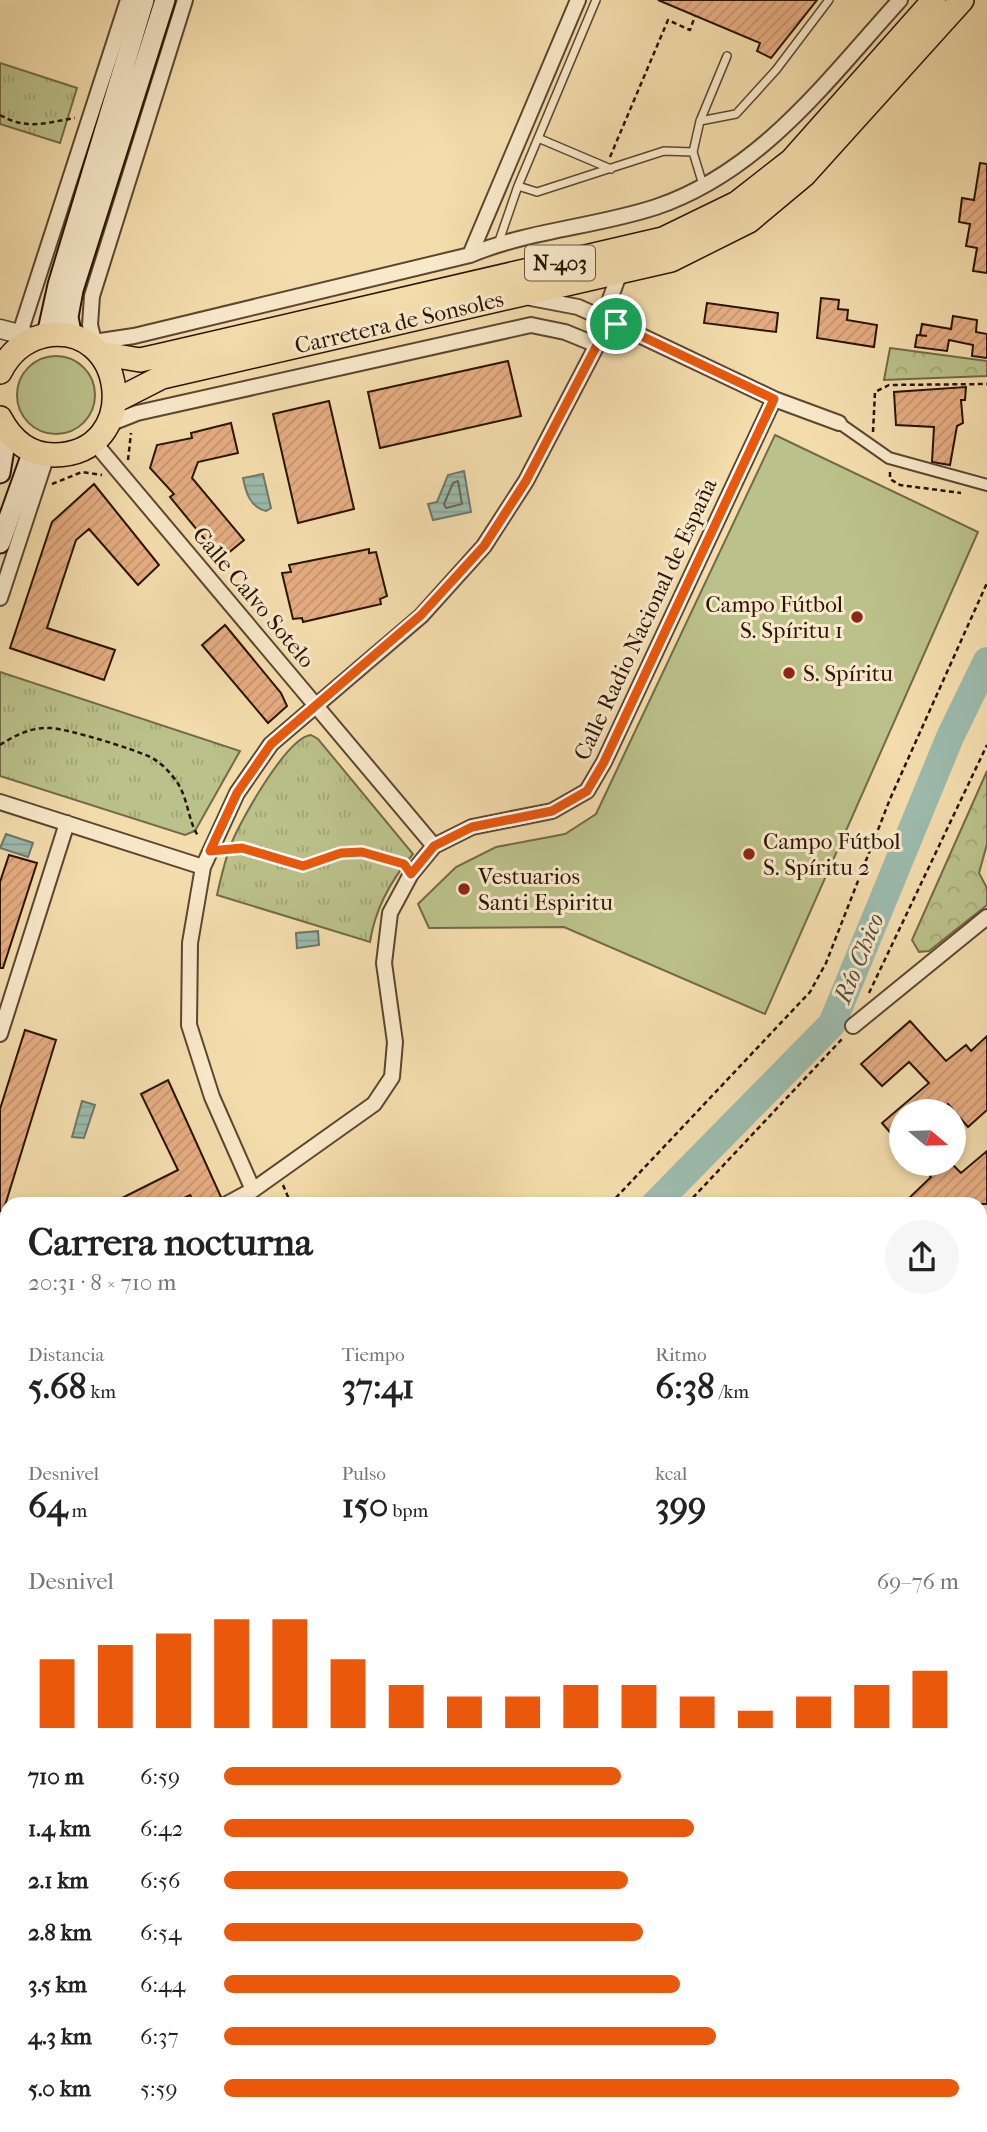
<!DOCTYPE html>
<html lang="es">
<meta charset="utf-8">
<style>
:root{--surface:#fff;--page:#f6f6f6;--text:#222;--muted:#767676;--accent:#ea580c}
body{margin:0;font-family:"IM FELL French Canon",serif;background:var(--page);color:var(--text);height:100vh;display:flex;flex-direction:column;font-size:26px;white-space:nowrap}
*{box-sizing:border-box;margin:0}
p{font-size:23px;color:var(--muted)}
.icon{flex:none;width:38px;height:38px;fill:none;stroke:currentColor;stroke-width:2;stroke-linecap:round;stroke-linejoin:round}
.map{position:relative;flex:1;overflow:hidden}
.panel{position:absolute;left:0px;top:1197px;width:987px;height:936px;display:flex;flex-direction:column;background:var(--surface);border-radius:21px 21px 0 0;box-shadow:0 4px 10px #0003}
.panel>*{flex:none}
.needle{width:46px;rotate:109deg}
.fabs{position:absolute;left:889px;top:1099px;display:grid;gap:14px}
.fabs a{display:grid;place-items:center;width:77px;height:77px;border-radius:50%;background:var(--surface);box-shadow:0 4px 10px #0003;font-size:35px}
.pin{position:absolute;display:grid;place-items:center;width:60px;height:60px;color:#fff;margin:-30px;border:4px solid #fff;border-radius:50%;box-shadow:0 2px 7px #0007}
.round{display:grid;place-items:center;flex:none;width:74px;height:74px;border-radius:37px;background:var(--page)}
.overview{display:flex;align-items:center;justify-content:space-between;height:119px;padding:0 28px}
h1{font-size:38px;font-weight:800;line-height:52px}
.figures{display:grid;grid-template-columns:repeat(3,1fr);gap:10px;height:119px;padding:7px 28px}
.figures div{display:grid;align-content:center}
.figures b{font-size:35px;font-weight:800}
.figures small{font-size:19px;font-weight:400}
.figures p{font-size:19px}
.chart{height:196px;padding:14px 28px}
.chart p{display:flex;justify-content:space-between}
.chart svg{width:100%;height:126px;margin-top:7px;stroke:var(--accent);stroke-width:6}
ul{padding:0 28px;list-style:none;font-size:23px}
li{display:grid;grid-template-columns:112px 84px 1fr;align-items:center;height:52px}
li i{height:18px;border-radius:9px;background:var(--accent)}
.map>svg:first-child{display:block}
.grass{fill:url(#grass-tufts);stroke:#726a48;stroke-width:2}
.forest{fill:url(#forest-crowns);stroke:#726a48;stroke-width:2}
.garden{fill:#bbc18a;stroke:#726a48;stroke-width:2}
.water{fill:url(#water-rules);stroke:#6e786a;stroke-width:2}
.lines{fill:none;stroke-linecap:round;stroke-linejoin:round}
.shore{stroke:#636859;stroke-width:2}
.river{stroke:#9cbbad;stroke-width:28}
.building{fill:url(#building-hatch);stroke:#2a1405;stroke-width:2}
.service-casing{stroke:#5c462f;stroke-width:10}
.pedestrian-casing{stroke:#5c462f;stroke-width:14}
.minor-casing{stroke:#5c462f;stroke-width:18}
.tertiary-casing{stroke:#5c462f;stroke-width:21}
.secondary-casing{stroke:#2a1405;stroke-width:23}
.trunk-casing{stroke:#2a1405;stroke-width:26}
.path{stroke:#2a1405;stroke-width:2.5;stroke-dasharray:5 3.5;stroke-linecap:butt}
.service{stroke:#f8e9ca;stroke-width:7}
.pedestrian{stroke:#f8e9ca;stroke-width:10}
.minor{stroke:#f8e9ca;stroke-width:14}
.tertiary{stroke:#f8e9ca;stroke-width:18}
.secondary{stroke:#f8e9ca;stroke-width:19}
.trunk{stroke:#f4ddad;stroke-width:23}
.route-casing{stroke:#fff;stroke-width:14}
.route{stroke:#ea580c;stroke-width:9}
.poi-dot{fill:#8f2418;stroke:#f8e9ca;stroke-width:2.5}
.labels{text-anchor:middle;stroke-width:6;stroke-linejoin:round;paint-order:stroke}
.shield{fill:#f8e9ca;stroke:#685440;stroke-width:2}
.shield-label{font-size:21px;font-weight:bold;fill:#2a1405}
.street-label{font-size:23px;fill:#2a1405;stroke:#f8e9ca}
.poi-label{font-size:23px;fill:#2a1405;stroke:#f8e9ca;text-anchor:start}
.water-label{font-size:24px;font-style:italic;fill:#524e40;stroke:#f8e9ca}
</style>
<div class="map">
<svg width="987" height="2132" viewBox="0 0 987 2132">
<defs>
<pattern id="grass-tufts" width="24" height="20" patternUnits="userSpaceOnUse" patternTransform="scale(1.75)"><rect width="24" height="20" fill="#bbc18a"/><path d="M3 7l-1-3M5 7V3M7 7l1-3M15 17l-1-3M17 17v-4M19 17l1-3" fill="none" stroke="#a1a576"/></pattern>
<pattern id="forest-crowns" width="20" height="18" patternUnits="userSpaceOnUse" patternTransform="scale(1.75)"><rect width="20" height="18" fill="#bbc18a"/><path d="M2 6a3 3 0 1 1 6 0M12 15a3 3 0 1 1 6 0" fill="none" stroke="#a1a576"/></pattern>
<pattern id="water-rules" width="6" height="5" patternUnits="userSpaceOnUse" patternTransform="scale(1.75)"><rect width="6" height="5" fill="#9cbbad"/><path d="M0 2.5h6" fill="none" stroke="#87a093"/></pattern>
<pattern id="building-hatch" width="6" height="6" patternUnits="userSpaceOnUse" patternTransform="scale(1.75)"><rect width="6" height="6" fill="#e6ad82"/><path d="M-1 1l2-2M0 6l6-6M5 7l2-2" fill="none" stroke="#c5946f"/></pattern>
</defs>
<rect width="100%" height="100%" fill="#f4ddad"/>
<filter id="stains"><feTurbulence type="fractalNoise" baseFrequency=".00286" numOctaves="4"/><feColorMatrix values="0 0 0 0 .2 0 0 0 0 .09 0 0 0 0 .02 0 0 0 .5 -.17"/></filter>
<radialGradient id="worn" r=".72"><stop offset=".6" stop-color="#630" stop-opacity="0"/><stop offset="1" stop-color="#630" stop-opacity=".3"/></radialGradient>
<path class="grass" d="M0,63L77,88L60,143L0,124Z
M0,672L240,751L195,831L185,835L0,776Z
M311,735L318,739L413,854C391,880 375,908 370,942L217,895C221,877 225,859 232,842C241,820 287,737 311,735Z"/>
<path class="forest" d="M890,348L987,361V376L884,380Z
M987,771V844L979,873L987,888V905L929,951L919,952L912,940Z
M170,2126H257L267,2132H161Z"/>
<path class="garden" d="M17 395a39 39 0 1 1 78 0a39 39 0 1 1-78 0Z
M775,435L978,532L765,1014L564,927L429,928L418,904L456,867L496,847L565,834L596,814Z"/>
<path class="water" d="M464,471L471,512L433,520L428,504L437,502L448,475Z
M263,474L271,508L266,511C250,507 246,493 243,478Z
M6,834L33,843L28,857L0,848Z
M318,931L319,945L297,948L296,933Z
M82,1101L95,1105L84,1138L72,1137Z"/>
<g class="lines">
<path class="shore" d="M458,481L462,504L446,508L444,504L453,483Z"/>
<path class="river" d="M655,1204L832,1024L950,737L987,661
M0,2071L7,2067"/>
</g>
<path class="building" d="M658,0H817L771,58L757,51L760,43Z
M980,163L987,164V273L973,271L977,248L966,246L970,224L959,222L962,198L974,200Z
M821,298L839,300L838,309L848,310L847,320L877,325L874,347L817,338Z
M707,303L778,313L776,332L704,323Z
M953,316L977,320L976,332L987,334V358L972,356L973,345L949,340L947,351L915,347L917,335L927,336L920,335L922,324L951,329Z
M508,361L521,416L380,448L368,392Z
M966,387L965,400H961L963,423L957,426L950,465L932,462L934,427L896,425L894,392Z
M329,401L354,509L298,523L273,414Z
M231,423L238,453L198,462L192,478L244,540L221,559L170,497L174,494L150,468L157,445L192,438L191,433Z
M94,484L159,565L138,585L89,529L76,540L47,628L115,650L104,680L10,648L52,522Z
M369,549V553L376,552L387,596L380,599L381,604L303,622L302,618L293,619L282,573L291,572L289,565Z
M225,625L281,693L287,706L268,723L202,645Z
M9,855L37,863L3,968H0V882Z
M910,1021L946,1061L966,1045L971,1051L987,1036V1110L968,1127L948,1104L940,1111H901V1145L882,1123L929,1083L909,1062L882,1086L861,1064Z
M25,1030L56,1040L3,1212L0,1211V1109Z
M168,1080L221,1197L204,1204H195L190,1195L172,1204H110L178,1170L141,1094Z
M987,1151V1204H903L931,1177L920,1164H952L961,1173Z"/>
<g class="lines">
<defs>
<path id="service" d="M596,0L518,186L537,192L664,151L693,152
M700,121L736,114L776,70L829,0
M538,138L611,169
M703,185L693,152L700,121L727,56
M498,244L518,186"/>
<path id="pedestrian" d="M839,423L889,458L987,485"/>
<path id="minor" d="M470,255L578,0
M531,298L578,307L616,324
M616,324L609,302L620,272
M20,342V333L128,0
M87,343L134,336L470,255C530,230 595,227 656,207C762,171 828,79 900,0
M96,349L90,325L92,296L185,0
M109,424L137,413L531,325L565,332L597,345
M94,442L434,846
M0,598L47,455
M0,802L203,867
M853,1026L987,917
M0,1034L67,823
M253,1190L212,1097L189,1025L190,943L203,867L237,793L271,744L421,616L484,546L526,481L597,345L616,324L774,399L839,423
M227,1204L253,1190L374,1104L392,1077L395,1042L384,963L390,913L411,874L434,846L472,827L552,811L587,791L604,762L774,399
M0,1353L7,1355
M0,1446L7,1428
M980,1598L987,1603
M980,1680L987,1669
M980,1938L987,1942
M980,2007L987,1996
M813,2126L822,2132
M698,2132L702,2126
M901,2132L905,2126"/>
<path id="tertiary" d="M0,329L35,338
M0,2049L7,2051
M319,2126L328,2132"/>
<path id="secondary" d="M47,335L58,285L144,0
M72,337L68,317L73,290L165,0
M0,473L7,431
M0,543L33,451"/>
<path id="trunk" d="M99,353L140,360L158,356L663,239L737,203L792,160L934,0
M0,372C9,354 23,341 43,336C127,318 144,454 54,455C28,455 11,439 0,418
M115,401L162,377L671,260L749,221L804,175L962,0"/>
</defs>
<use href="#service" class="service-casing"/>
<use href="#pedestrian" class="pedestrian-casing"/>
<use href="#minor" class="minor-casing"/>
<use href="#tertiary" class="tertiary-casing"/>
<use href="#secondary" class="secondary-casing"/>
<use href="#trunk" class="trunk-casing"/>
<path class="path" d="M0,115C27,131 48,122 75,118
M610,157L668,20L690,30L695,16
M873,432L875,392L889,385L987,384
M128,460L131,433
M890,472V479L900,485L961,493
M52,484L82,472L102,475
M0,745C15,735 32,727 51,728C68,729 134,749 150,757C160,762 167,769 174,778C189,796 187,821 199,837
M227,850L242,848L303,866L341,853L362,852L399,863
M869,993L987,745
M283,1185L291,1204
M610,1204L810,992L826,963L890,799L987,583
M687,1204L843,1038
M0,2103L7,2100
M364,2126L369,2132
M374,2132L375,2126"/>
<use href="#service" class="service"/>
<use href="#pedestrian" class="pedestrian"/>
<use href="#minor" class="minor"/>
<use href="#tertiary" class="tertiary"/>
<use href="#secondary" class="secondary"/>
<use href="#trunk" class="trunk"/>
</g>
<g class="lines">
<defs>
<path id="route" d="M616,324L774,399L604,762L587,791L552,811L472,827L434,846L411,874L404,864L362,852L341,853L303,866L242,848L210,851L237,793L271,744L421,615L484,546L526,481L597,345Z"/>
</defs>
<use href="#route" class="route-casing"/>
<use href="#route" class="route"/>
</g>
<g class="poi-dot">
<circle cx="857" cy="617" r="7"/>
<circle cx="789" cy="673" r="7"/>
<circle cx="749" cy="854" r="7"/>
<circle cx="464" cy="889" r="7"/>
</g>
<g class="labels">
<rect class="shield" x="525" y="245.5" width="70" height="35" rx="5"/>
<g class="shield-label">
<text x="560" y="270">N-403</text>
</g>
<g class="street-label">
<text transform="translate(399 322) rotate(-13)" y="8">Carretera de Sonsoles</text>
<text transform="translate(254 597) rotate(50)" y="8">Calle Calvo Sotelo</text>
<text transform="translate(645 619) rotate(-65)" y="8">Calle Radio Nacional de España</text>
</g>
<g class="poi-label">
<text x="843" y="612" text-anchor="end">Campo Fútbol<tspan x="843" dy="26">S. Spíritu 1</tspan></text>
<text x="803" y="681">S. Spíritu</text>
<text x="763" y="849">Campo Fútbol<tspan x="763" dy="26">S. Spíritu 2</tspan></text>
<text x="478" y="884">Vestuarios<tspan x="478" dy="26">Santi Espiritu</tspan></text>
</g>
<g class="water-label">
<text transform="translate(859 958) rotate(-68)" y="8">Río Chico</text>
</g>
</g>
<rect width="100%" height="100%" filter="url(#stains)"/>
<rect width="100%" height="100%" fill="url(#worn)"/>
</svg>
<div class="fabs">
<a><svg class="needle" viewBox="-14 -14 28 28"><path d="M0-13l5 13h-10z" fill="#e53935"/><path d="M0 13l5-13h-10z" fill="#767676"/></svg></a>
</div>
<div class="pin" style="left:616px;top:324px;background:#1e9e55"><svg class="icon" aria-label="arrive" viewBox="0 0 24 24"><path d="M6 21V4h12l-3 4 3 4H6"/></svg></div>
<section class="panel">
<div class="overview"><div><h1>Carrera nocturna</h1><p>20:31 · 8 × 710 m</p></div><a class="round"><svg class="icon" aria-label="share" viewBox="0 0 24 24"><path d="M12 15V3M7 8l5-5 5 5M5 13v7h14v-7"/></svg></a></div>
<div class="figures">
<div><p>Distancia</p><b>5.68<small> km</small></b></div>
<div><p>Tiempo</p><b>37:41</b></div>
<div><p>Ritmo</p><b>6:38<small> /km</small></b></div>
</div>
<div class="figures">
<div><p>Desnivel</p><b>64<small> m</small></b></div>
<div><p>Pulso</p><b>150<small> bpm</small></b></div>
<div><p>kcal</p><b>399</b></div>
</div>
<div class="chart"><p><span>Desnivel</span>69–76 m</p>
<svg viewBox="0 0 160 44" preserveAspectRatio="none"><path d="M5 44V20M15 44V15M25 44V11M35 44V6M45 44V6M55 44V20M65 44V29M75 44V33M85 44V33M95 44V29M105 44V29M115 44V33M125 44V38M135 44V33M145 44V29M155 44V24"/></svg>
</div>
<ul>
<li><b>710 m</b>6:59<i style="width:54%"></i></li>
<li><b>1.4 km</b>6:42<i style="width:64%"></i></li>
<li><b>2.1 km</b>6:56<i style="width:55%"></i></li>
<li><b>2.8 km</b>6:54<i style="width:57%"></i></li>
<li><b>3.5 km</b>6:44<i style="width:62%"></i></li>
<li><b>4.3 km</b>6:37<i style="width:67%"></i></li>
<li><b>5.0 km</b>5:59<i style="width:100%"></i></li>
</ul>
</section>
</div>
